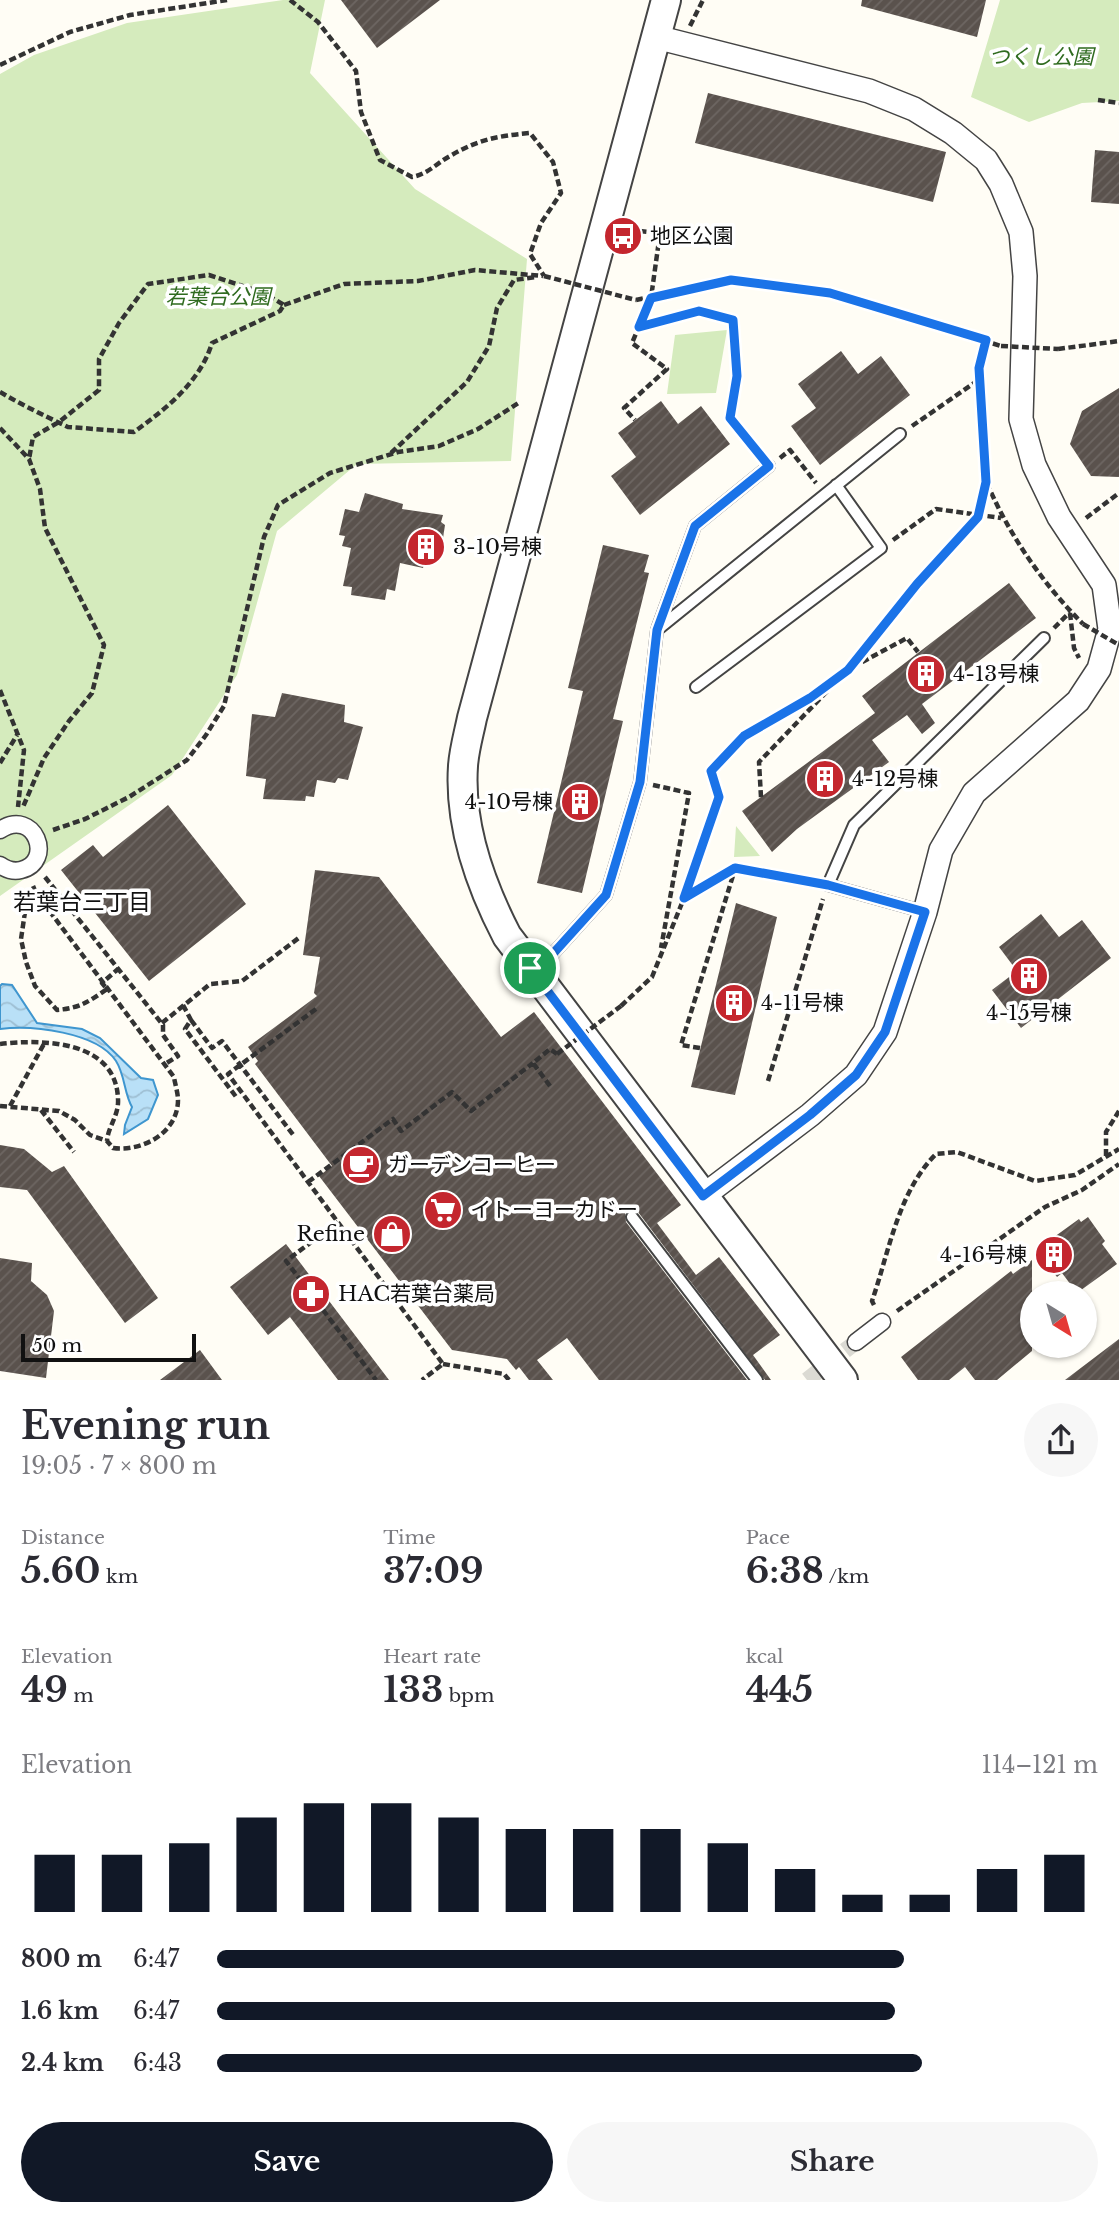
<!DOCTYPE html>
<meta charset="utf-8">
<style>
:root{--surface:#fff;--page:#f7f7f7;--text:#2b2b33;--muted:#7c7c81;--accent:#111827}
body{margin:0;font-family:"Libre Baskerville","Noto Sans JP",serif;background:var(--page);color:var(--text);height:100vh;display:flex;flex-direction:column;font-size:26px;white-space:nowrap}
*{box-sizing:border-box;margin:0}
p{font-size:23px;color:var(--muted)}
.icon{flex:none;width:38px;height:38px;fill:none;stroke:currentColor;stroke-width:2;stroke-linecap:round;stroke-linejoin:round}
.map{position:relative;height:1380px;overflow:hidden}
.sheet{display:flex;flex-direction:column;background:var(--surface);flex:1}
.sheet>*{flex:none}
.needle{width:46px;rotate:143deg}
.buttons{position:absolute;left:1020px;top:1281px;display:grid;gap:14px}
.buttons a{display:grid;place-items:center;width:77px;height:77px;border-radius:50%;background:var(--surface);box-shadow:0 2px 5px #0004;font-size:35px}
.scale{position:absolute;left:21px;bottom:18px;width:175px;box-sizing:border-box;padding-left:7px;border:4px solid #111;border-top:0;font-size:19px;line-height:24px;white-space:nowrap;color:#111;-webkit-text-stroke:5px #fff;paint-order:stroke}
.pin{position:absolute;display:grid;place-items:center;width:60px;height:60px;color:#fff;margin:-30px;border:4px solid #fff;border-radius:50%;box-shadow:0 2px 7px #0007}
.round{display:grid;place-items:center;flex:none;width:74px;height:74px;border-radius:37px;background:var(--page)}
.headline{display:flex;align-items:center;justify-content:space-between;height:119px;padding:0 21px}
h1{font-size:38px;font-weight:800;line-height:52px}
.figures{display:grid;grid-template-columns:repeat(3,1fr);gap:10px;height:119px;padding:7px 21px}
.figures div{display:grid;align-content:center}
.figures b{font-size:35px;font-weight:800}
.figures small{font-size:19px;font-weight:400}
.figures p{font-size:19px}
.chart{height:196px;padding:14px 21px}
.chart p{display:flex;justify-content:space-between}
.chart svg{width:100%;height:126px;margin-top:7px;stroke:var(--accent);stroke-width:6}
.cta{display:flex;gap:14px;margin-top:auto;padding:14px 21px}
.cta a{flex:1;height:80px;border-radius:42px;background:var(--accent);color:#fff;font-size:28px;font-weight:800;line-height:80px;text-align:center}
.cta a+a{background:var(--page);color:var(--text)}
ul{padding:0 21px;list-style:none;font-size:23px}
li{display:grid;grid-template-columns:112px 84px 1fr;align-items:center;height:52px}
li i{height:18px;border-radius:9px;background:var(--accent)}
.map>svg:first-child{display:block}
.park{fill:#d5ebbd}
.water{fill:url(#water-waves);stroke:#3f96cf;stroke-width:2}
.building{fill:url(#building-hatch)}
.lines{fill:none;stroke-linecap:round;stroke-linejoin:round}
.pedestrian-tunnel{stroke:#dbdad3;stroke-width:16;stroke-dasharray:16 8;stroke-linecap:butt}
.service-casing{stroke:#444;stroke-width:14}
.pedestrian-casing{stroke:#444;stroke-width:19}
.minor-casing{stroke:#444;stroke-width:26}
.tertiary-casing{stroke:#444;stroke-width:32}
.path{stroke:#333;stroke-width:4.5;stroke-dasharray:7 3.5;stroke-linecap:butt}
.service{stroke:#fff;stroke-width:10}
.pedestrian{stroke:#fff;stroke-width:16}
.minor{stroke:#fff;stroke-width:23}
.tertiary{stroke:#fff;stroke-width:28}
.path-bridge{stroke:#333;stroke-width:4.5;stroke-dasharray:7 3.5;stroke-linecap:butt}
.route-casing{stroke:#fff;stroke-width:14}
.route{stroke:#1a73e8;stroke-width:9}
.labels{text-anchor:middle;stroke-width:7;stroke-linejoin:round;paint-order:stroke}
.park-label{font-size:21px;font-style:italic;fill:#2f6b1f;stroke:#fff}
.poi-label{font-size:21px;fill:#111;stroke:#fff;text-anchor:start}
.neighbourhood-label{font-size:23px;fill:#111;stroke:#fff}
</style>
<div class="map">
<svg width="1119" height="1380" viewBox="0 0 1119 1380">
<defs>
<pattern id="water-waves" width="16" height="10" patternUnits="userSpaceOnUse" patternTransform="scale(1.75)"><rect width="16" height="10" fill="#b9e0f7"/><path d="M0 5q4-4 8 0t8 0" fill="none" stroke="#9ebfd3"/></pattern>
<pattern id="building-hatch" width="6" height="6" patternUnits="userSpaceOnUse" patternTransform="scale(1.75)"><rect width="6" height="6" fill="#5a524d"/><path d="M-1 1l2-2M0 6l6-6M5 7l2-2" fill="none" stroke="#6d6662"/></pattern>
</defs>
<rect width="100%" height="100%" fill="#fffdf5"/>
<path class="park" d="M283,0H325L310,73L415,189L527,259L511,461L357,464L277,531L237,675L172,775L0,896V74L34,55L127,23Z
M1000,0H1119V101L1082,103L1029,122L971,97Z
M727,330L716,393L667,394L675,335Z
M736,826L760,856L734,857Z"/>
<path class="water" d="M2,984L12,985L37,1023L82,1029L100,1038L141,1078L153,1080L158,1095L148,1119L124,1134L125,1125L132,1107C124,1093 125,1075 116,1061C97,1032 32,1025 0,1029V986Z"/>
<path class="building" d="M341,0H440L377,48Z
M862,0H986L977,37L861,6Z
M708,93L946,152L933,202L695,143Z
M1095,150L1119,152V204L1091,202Z
M841,351L858,374L881,356L910,395L820,465L791,426L816,408L798,384Z
M1119,388V477L1091,476L1070,444L1082,411Z
M661,401L678,424L701,406L730,444L640,515L611,476L636,457L618,433Z
M365,493L403,504L402,509L443,515L441,522L445,525L440,558L426,557L423,568L400,563L395,591L387,589L385,600L351,595L352,587L343,586L351,548L342,546L345,536L339,535L345,509L359,512Z
M603,545L649,555L644,572L649,573L613,719L623,721L582,893L537,883L583,691L568,688Z
M1009,583L1036,618L922,704L935,723L922,734L907,715L872,740L889,762L797,829L772,852L742,811L875,713L862,696Z
M282,693L345,705L344,722L363,727L348,780L338,778L335,783L317,780L314,797L306,796L305,801L263,799L266,779L246,776L252,714L275,717Z
M168,805L246,904L149,981L61,870L93,845L103,857Z
M315,870L379,877L501,1037L534,1012L681,1205L657,1223L696,1275L719,1257L780,1335L753,1355L771,1380H765L638,1212L632,1209L625,1213L626,1222L747,1380H599L567,1338L537,1360L553,1380H529L519,1367L516,1370L507,1359L452,1350L319,1176L332,1166L255,1064L258,1061L248,1047L317,996L314,993L320,957L303,955Z
M736,903L777,917L735,1095L691,1087Z
M1041,914L1059,937L1082,920L1111,958L1021,1028L992,990L1017,971L999,947Z
M0,1145L24,1149L52,1172L64,1166L158,1298L125,1323L27,1190L0,1187Z
M1088,1217L1105,1241L1102,1244L1117,1264L1077,1293L1062,1273L1057,1277L1040,1255L1046,1250L1043,1245L1079,1219L1081,1222Z
M286,1244L345,1322L389,1380H338L290,1317L268,1335L230,1287Z
M0,1258L32,1263L31,1281L47,1295L54,1311L46,1378L0,1371Z
M1032,1260V1351L997,1380H975L965,1367L949,1380H918L901,1357L1011,1271L1013,1274Z
M1119,1339V1380H1065Z
M200,1350L222,1380H160Z"/>
<g class="lines">
<path class="pedestrian-tunnel" d="M807,1380L856,1342"/>
<defs>
<path id="service" d="M658,627L695,526L769,466
M696,687L881,548L836,485
M925,912L828,885L854,825L1044,638
M532,966L550,957L606,895L640,782L657,630L900,434
M632,1217L757,1380"/>
<path id="pedestrian" d="M0,830C35,807 55,862 21,870C13,872 7,870 0,865
M856,1342L882,1322"/>
<path id="minor" d="M656,37L869,91L914,109L953,133L986,160L1001,184L1021,232L1025,276L1021,419L1034,465L1059,517L1104,585L1110,629L1099,669L1078,701L974,793L941,850L925,912L885,1032L856,1075L810,1115L703,1196"/>
<path id="tertiary" d="M666,0L472,718C469,733 464,750 463,766C459,825 480,884 507,936L843,1380"/>
</defs>
<use href="#service" class="service-casing"/>
<use href="#pedestrian" class="pedestrian-casing"/>
<use href="#minor" class="minor-casing"/>
<use href="#tertiary" class="tertiary-casing"/>
<path class="path" d="M290,0L318,22L356,71L361,112L380,160L412,177C428,174 437,163 450,156C479,139 498,136 530,133L553,162L561,193L541,223L530,254L544,276
M690,26L703,0
M0,65L70,32L130,15L227,0
M1098,100L1119,103
M629,230L660,233L651,298L632,343L667,369L624,408L635,420
M636,300L731,280L830,293L1001,346
M284,305L344,284L418,281L475,270L543,276
M639,327L699,311L733,320L737,376L730,418L761,455
M1058,349L1119,341
M0,392C22,405 45,416 68,427L134,432C167,408 200,382 212,343L280,311L284,305L264,293L209,275L148,284L119,323L99,359V390L59,422L33,437L29,459
M912,426L980,379
M0,428L29,459L40,489L45,528L104,645L92,693L69,721L44,758L23,807
M391,453L467,382L489,346L497,308L514,280L536,277
M780,458L790,450L816,483
M987,483C1009,535 1043,584 1083,624
M1086,518L1119,493
M893,540L936,509L1001,518
M1070,613L1074,648L1079,658
M1054,628L1070,612
M853,667L907,638L918,652
M0,690L24,750L18,807
M0,763L17,735
M653,785L689,793L661,948
M761,797L759,762L838,680
M53,830L85,819L129,797L187,760L206,735L224,706L264,537L278,505L330,473L398,452L439,446L478,429L520,402
M45,877L163,1025V1035L178,1056L165,1064
M36,893L25,912L21,939L26,962L35,986L57,1010C80,1008 88,1002 107,989L102,983L118,969
M685,897L735,868L814,882
M183,1005L191,1020L185,1029L237,1098
M621,1006L652,977L684,898L719,797L711,771L744,736L810,698L848,670L917,584L978,517L986,483L979,368L986,340
M316,1009L228,1074L443,1364L422,1380
M191,1020L212,1048L222,1041L294,1136
M162,1023L210,984L242,981L300,937
M0,1044C43,1039 116,1040 118,1099C119,1116 108,1126 107,1141
M700,1048L681,1045L735,869
M768,1081L823,899
M550,1086L533,1063L550,1049L557,1054
M0,1106L59,1111L75,1120L90,1135L107,1141L113,1148C142,1152 178,1133 178,1100C178,1093 175,1084 174,1077L36,893L33,886
M10,1106L45,1042
M41,1110L74,1152
M1106,1156V1132L1119,1111
M308,1182L393,1119L401,1131L452,1092L471,1111L533,1063
M338,1222L286,1261L376,1380
M874,1305L872,1301C889,1252 898,1192 936,1154L957,1152L1035,1181L1075,1175L1119,1149
M897,1311L1045,1207L1082,1190L1119,1164
M443,1364L504,1374L509,1380"/>
<use href="#service" class="service"/>
<use href="#pedestrian" class="pedestrian"/>
<use href="#minor" class="minor"/>
<use href="#tertiary" class="tertiary"/>
<path class="path-bridge" d="M544,276L636,300
M1001,346L1058,349
M1083,624L1119,645
M557,1054L621,1006"/>
</g>
<g class="lines">
<defs>
<path id="route" d="M731,280L830,293L986,340L979,368L986,482L978,517L917,584L848,670L810,698L744,736L711,771L719,797L684,898L735,868L828,885L925,912L885,1032L856,1075L810,1115L703,1196L530,968L550,957L606,895L640,782L657,630L695,526L769,466L730,418L737,376L733,320L699,311L639,327L651,298Z"/>
</defs>
<use href="#route" class="route-casing"/>
<use href="#route" class="route"/>
</g>
<defs>
<symbol id="bus-disc" viewBox="-11 -11 22 22"><circle r="9.5" fill="#c4262e" stroke="#fff"/><path d="M-5-6H5V4H4V6H2V4H-2V6H-4V4H-5ZM-3.5-4V0h7V-4ZM-3.5 1.2v1.5H-2V1.2ZM2 1.2v1.5H3.5V1.2Z" fill="#fff"/></symbol>
<symbol id="building-disc" viewBox="-11 -11 22 22"><circle r="9.5" fill="#c4262e" stroke="#fff"/><path d="M-4-6H4V6H1V3H-1V6H-4ZM-2.5-4.3h1.7v1.8h-1.7ZM.8-4.3h1.7v1.8H.8ZM-2.5-1h1.7V.8h-1.7ZM.8-1h1.7V.8H.8Z" fill="#fff"/></symbol>
<symbol id="cafe-disc" viewBox="-11 -11 22 22"><circle r="9.5" fill="#c4262e" stroke="#fff"/><path d="M-5.5-4.5H6V0H3Q3 3.5 0 3.5H-2.5Q-5.5 3.5-5.5 0ZM3-3.2v2h1.7v-2ZM-6 4.5H4V6H-6Z" fill="#fff"/></symbol>
<symbol id="supermarket-disc" viewBox="-11 -11 22 22"><circle r="9.5" fill="#c4262e" stroke="#fff"/><path d="M-6-5.5h2.5l.6 2H6L4.5 2H-2.5L-4.4-4H-6ZM-1.5 3.2a1.3 1.3 0 1 0 .1 0ZM3 3.2a1.3 1.3 0 1 0 .1 0Z" fill="#fff"/></symbol>
<symbol id="shop-disc" viewBox="-11 -11 22 22"><circle r="9.5" fill="#c4262e" stroke="#fff"/><path d="M-5-2.5h2.3a2.7 3.5 0 0 1 5.4 0H5L5.5 6h-11ZM-1.5-2.5h3a1.5 2.3 0 0 0-3 0Z" fill="#fff"/></symbol>
<symbol id="pharmacy-disc" viewBox="-11 -11 22 22"><circle r="9.5" fill="#c4262e" stroke="#fff"/><path d="M-2-6h4v4h4v4h-4v4h-4v-4h-4v-4h4Z" fill="#fff"/></symbol>
</defs>
<g fill-rule="evenodd">
<use href="#bus-disc" x="601" y="214" width="44" height="44"/>
<use href="#building-disc" x="404" y="525" width="44" height="44"/>
<use href="#building-disc" x="904" y="652" width="44" height="44"/>
<use href="#building-disc" x="803" y="757" width="44" height="44"/>
<use href="#building-disc" x="558" y="780" width="44" height="44"/>
<use href="#building-disc" x="1007" y="954" width="44" height="44"/>
<use href="#building-disc" x="712" y="981" width="44" height="44"/>
<use href="#cafe-disc" x="339" y="1143" width="44" height="44"/>
<use href="#supermarket-disc" x="421" y="1188" width="44" height="44"/>
<use href="#shop-disc" x="370" y="1212" width="44" height="44"/>
<use href="#building-disc" x="1032" y="1233" width="44" height="44"/>
<use href="#pharmacy-disc" x="289" y="1272" width="44" height="44"/>
</g>
<g class="labels">
<g class="park-label">
<text x="1041" y="64">つくし公園</text>
<text x="218" y="304">若葉台公園</text>
</g>
<g class="poi-label">
<text x="650" y="243">地区公園</text>
<text x="453" y="554">3-10号棟</text>
<text x="953" y="681">4-13号棟</text>
<text x="852" y="786">4-12号棟</text>
<text x="553" y="809" text-anchor="end">4-10号棟</text>
<text x="761" y="1010">4-11号棟</text>
<text x="1029" y="1020" text-anchor="middle">4-15号棟</text>
<text x="388" y="1172">ガーデンコーヒー</text>
<text x="470" y="1217">イトーヨーカドー</text>
<text x="365" y="1241" text-anchor="end">Refine</text>
<text x="1027" y="1262" text-anchor="end">4-16号棟</text>
<text x="338" y="1301">HAC若葉台薬局</text>
</g>
<g class="neighbourhood-label">
<text x="82" y="910">若葉台三丁目</text>
</g>
</g>
</svg>
<div class="buttons">
<a><svg class="needle" viewBox="-14 -14 28 28"><path d="M0-13l5 13h-10z" fill="#e53935"/><path d="M0 13l5-13h-10z" fill="#7c7c81"/></svg></a>
</div>
<div class="scale">50 m</div>
<div class="pin" style="left:530px;top:968px;background:#1e9e55"><svg class="icon" aria-label="arrive" viewBox="0 0 24 24"><path d="M6 21V4h12l-3 4 3 4H6"/></svg></div>
</div>
<section class="sheet">
<div class="headline"><div><h1>Evening run</h1><p>19:05 · 7 × 800 m</p></div><a class="round"><svg class="icon" aria-label="share" viewBox="0 0 24 24"><path d="M12 15V3M7 8l5-5 5 5M5 13v7h14v-7"/></svg></a></div>
<div class="figures">
<div><p>Distance</p><b>5.60<small> km</small></b></div>
<div><p>Time</p><b>37:09</b></div>
<div><p>Pace</p><b>6:38<small> /km</small></b></div>
</div>
<div class="figures">
<div><p>Elevation</p><b>49<small> m</small></b></div>
<div><p>Heart rate</p><b>133<small> bpm</small></b></div>
<div><p>kcal</p><b>445</b></div>
</div>
<div class="chart"><p><span>Elevation</span>114–121 m</p>
<svg viewBox="0 0 160 44" preserveAspectRatio="none"><path d="M5 44V24M15 44V24M25 44V20M35 44V11M45 44V6M55 44V6M65 44V11M75 44V15M85 44V15M95 44V15M105 44V20M115 44V29M125 44V38M135 44V38M145 44V29M155 44V24"/></svg>
</div>
<ul>
<li><b>800 m</b>6:47<i style="width:78%"></i></li>
<li><b>1.6 km</b>6:47<i style="width:77%"></i></li>
<li><b>2.4 km</b>6:43<i style="width:80%"></i></li>
</ul>
<div class="cta"><a>Save</a><a>Share</a></div>
</section>
